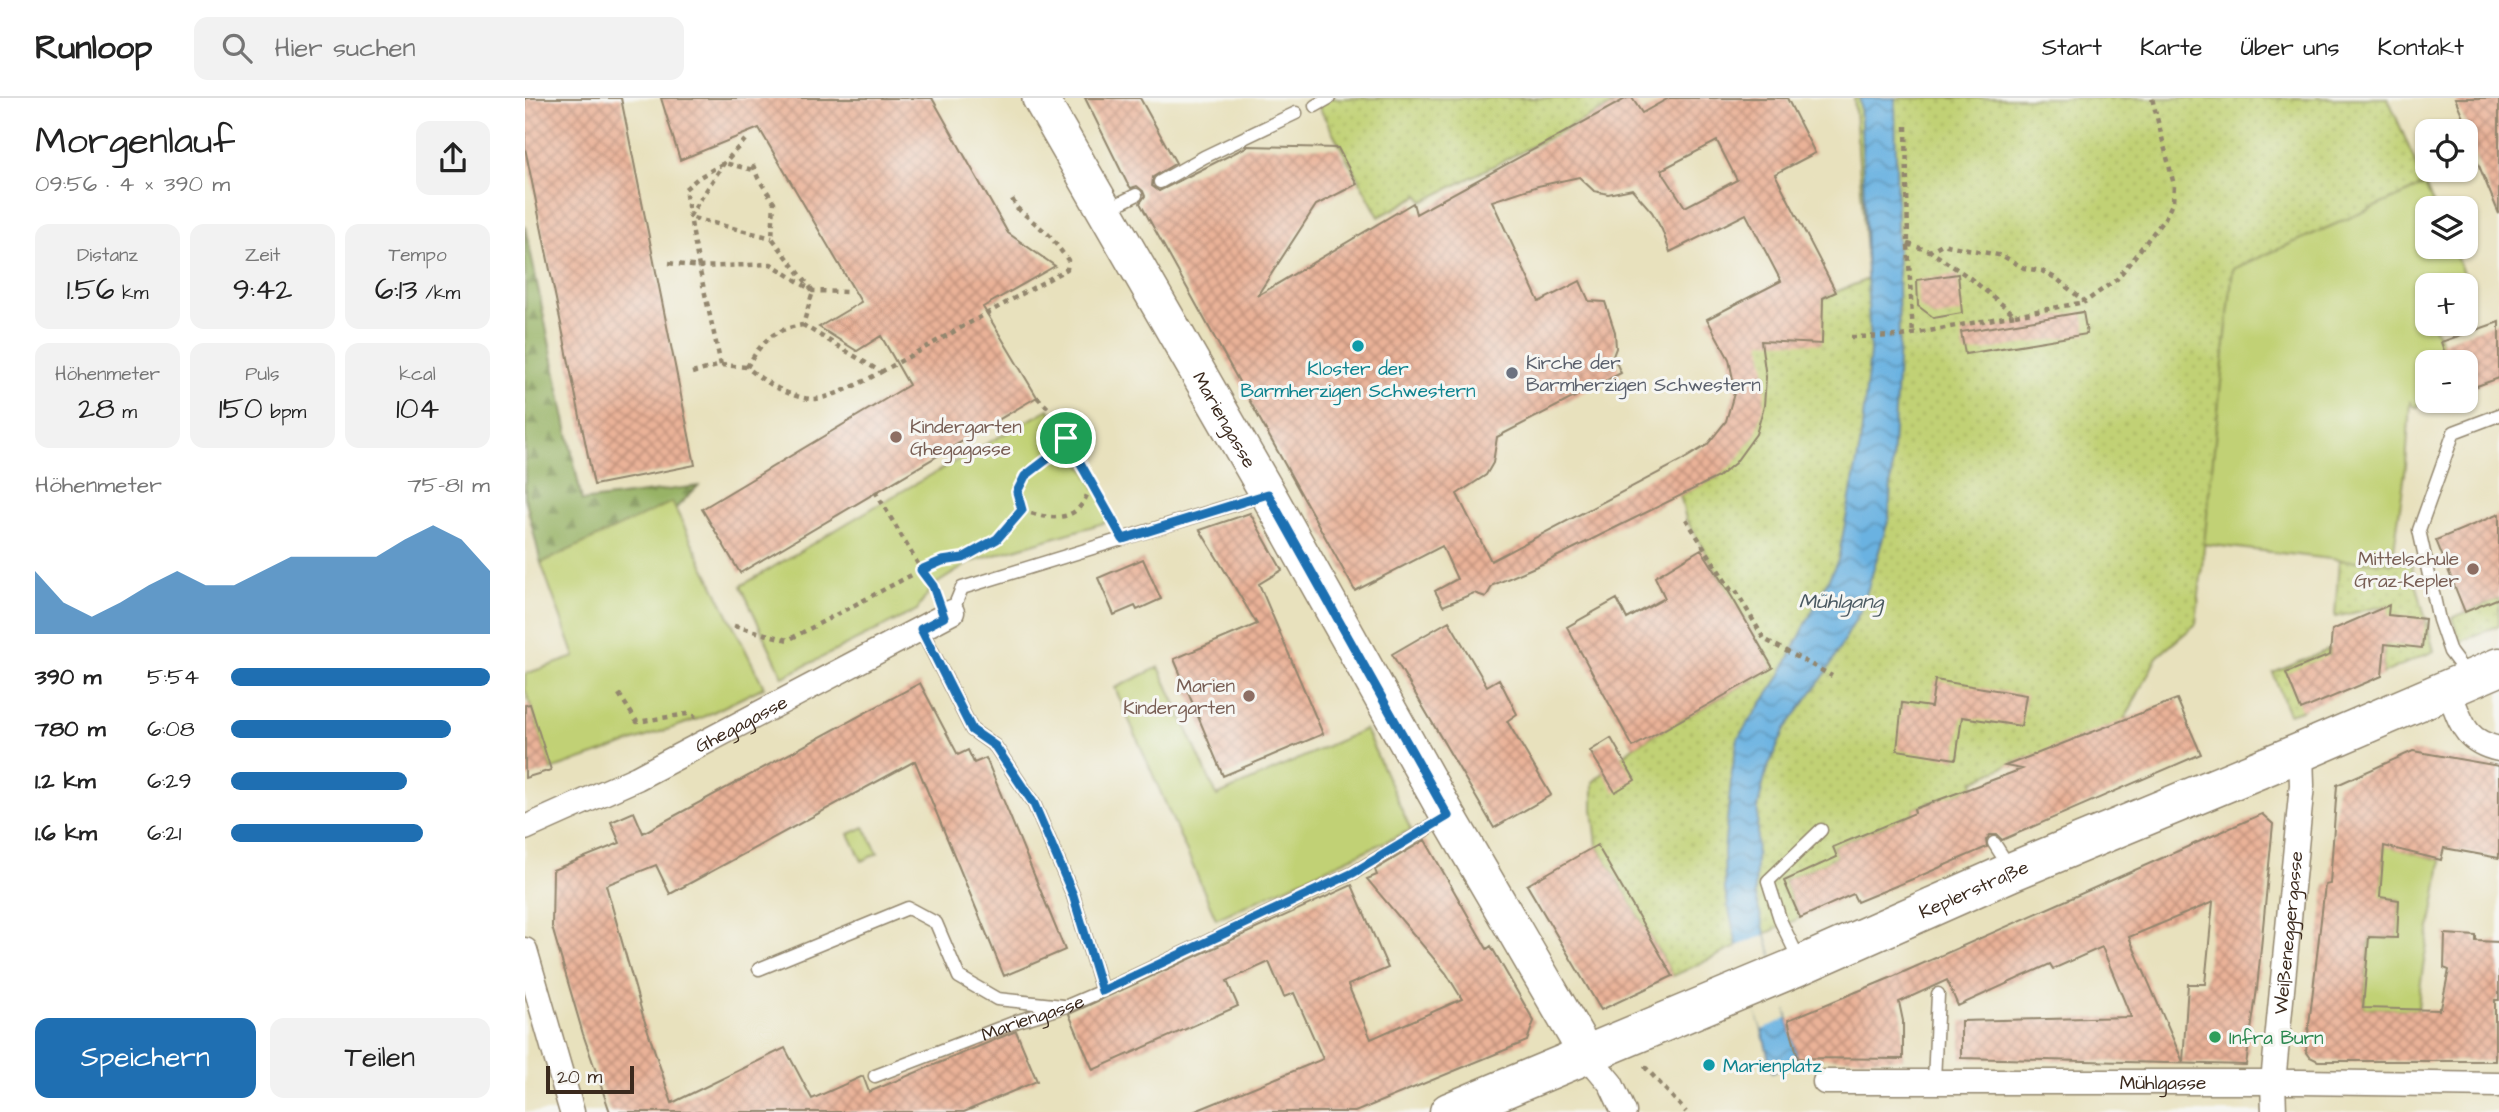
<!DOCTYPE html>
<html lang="de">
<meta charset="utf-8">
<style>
:root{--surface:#fff;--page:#f2f2f2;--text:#222;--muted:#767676;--line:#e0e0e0;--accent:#1f6fb2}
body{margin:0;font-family:"Architects Daughter",sans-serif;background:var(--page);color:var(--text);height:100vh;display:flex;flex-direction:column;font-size:26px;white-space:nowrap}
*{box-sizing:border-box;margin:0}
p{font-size:23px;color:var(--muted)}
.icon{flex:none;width:38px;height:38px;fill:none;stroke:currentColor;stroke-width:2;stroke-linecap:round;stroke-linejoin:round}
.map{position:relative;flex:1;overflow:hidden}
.side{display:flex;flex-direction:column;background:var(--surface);width:525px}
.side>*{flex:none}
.controls{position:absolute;left:1890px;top:21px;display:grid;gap:14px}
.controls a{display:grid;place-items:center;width:63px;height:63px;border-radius:14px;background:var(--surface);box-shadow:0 2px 5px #0004;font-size:35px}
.scale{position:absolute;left:21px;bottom:18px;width:88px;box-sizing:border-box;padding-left:7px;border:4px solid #3b2a1e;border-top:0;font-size:19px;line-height:24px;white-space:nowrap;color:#3b2a1e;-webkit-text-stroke:5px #f6f6f2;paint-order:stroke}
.pin{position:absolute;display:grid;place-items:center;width:60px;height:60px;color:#fff;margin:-30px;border:4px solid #fff;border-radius:50%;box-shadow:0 2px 7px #0007}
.round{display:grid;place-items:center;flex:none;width:74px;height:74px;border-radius:14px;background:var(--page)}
.headline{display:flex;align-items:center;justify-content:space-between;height:119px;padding:0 35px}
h1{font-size:38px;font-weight:600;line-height:52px}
.stats{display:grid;grid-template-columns:repeat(3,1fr);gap:10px;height:119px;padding:7px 35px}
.stats div{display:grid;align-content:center;border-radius:14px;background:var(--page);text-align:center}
.stats b{font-size:30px;font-weight:600}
.stats small{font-size:19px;font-weight:400}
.stats p{font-size:19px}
.chart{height:196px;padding:14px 35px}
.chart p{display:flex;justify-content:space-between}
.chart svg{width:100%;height:126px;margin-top:7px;fill:var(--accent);opacity:.7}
.primary-button{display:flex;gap:14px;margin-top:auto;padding:14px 35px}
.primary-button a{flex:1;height:80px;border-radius:14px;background:var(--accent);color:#fff;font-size:28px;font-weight:600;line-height:80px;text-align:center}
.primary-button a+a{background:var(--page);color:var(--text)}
ul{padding:0 35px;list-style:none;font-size:23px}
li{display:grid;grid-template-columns:112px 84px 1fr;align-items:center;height:52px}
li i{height:18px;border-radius:9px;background:var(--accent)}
header{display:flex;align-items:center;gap:42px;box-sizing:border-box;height:98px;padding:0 35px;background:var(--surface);border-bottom:2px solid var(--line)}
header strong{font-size:33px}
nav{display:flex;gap:38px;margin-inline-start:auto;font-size:24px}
.search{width:490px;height:63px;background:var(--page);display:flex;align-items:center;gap:18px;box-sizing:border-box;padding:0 24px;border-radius:14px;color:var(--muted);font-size:26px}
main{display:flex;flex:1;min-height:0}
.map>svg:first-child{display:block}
.grass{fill:url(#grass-dots);stroke:#7e7e49;stroke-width:2}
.forest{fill:url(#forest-firs);stroke:#6a6e42;stroke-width:2}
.green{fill:#c1d174;stroke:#7e7e49;stroke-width:2}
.water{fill:url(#water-waves);stroke:#526e80;stroke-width:2}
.pier{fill:#e8e1bd}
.building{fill:url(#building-cross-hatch);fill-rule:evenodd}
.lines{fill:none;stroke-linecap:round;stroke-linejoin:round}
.lane-casing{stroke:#92866e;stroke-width:15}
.street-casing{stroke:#92866e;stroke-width:27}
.secondary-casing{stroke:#92866e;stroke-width:38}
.primary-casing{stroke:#92866e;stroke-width:41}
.path{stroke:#92866e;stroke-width:4.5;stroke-dasharray:5 5;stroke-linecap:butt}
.lane{stroke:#fff;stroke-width:12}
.street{stroke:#fff;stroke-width:24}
.secondary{stroke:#fff;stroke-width:35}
.primary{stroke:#fff;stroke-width:38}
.route-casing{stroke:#fff;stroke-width:14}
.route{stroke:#1f6fb2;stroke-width:9}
.culture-dot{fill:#0f9aa8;stroke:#f6f6f2;stroke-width:2.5}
.worship-dot{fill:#6b7280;stroke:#f6f6f2;stroke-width:2.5}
.education-dot{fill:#8d6e63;stroke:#f6f6f2;stroke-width:2.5}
.leisure-dot{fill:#2e9e5b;stroke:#f6f6f2;stroke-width:2.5}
.labels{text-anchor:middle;stroke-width:6;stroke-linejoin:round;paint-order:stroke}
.worship-label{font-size:19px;fill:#5b616d;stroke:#f6f6f2;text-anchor:start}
.culture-label{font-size:19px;fill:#0d838f;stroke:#f6f6f2}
.street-label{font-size:19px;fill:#3b2a1e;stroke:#f6f6f2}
.education-label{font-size:19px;fill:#785e54;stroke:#f6f6f2;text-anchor:end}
.leisure-label{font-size:19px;fill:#27864d;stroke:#f6f6f2;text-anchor:start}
.water-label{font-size:21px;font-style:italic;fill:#4b5a62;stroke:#f6f6f2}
</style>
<header>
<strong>Runloop</strong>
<div class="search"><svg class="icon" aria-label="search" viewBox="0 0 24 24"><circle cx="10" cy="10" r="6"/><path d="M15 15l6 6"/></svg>Hier suchen</div>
<nav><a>Start</a><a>Karte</a><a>Über uns</a><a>Kontakt</a></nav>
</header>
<main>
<section class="side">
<div class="headline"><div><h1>Morgenlauf</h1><p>09:56 · 4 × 390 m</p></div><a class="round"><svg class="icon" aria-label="share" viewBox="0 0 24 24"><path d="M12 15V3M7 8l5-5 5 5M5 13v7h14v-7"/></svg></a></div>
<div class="stats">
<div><p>Distanz</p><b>1.56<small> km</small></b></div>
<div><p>Zeit</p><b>9:42</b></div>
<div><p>Tempo</p><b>6:13<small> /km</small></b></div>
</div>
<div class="stats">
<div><p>Höhenmeter</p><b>28<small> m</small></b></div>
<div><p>Puls</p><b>150<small> bpm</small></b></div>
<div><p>kcal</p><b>104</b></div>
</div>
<div class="chart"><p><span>Höhenmeter</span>75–81 m</p>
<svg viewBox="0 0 160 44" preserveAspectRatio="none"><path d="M0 44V22L10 33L20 38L30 33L40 27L50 22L60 27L70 27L80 22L90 17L100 17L110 17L120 17L130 11L140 6L150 11L160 22V44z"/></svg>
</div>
<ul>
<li><b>390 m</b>5:54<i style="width:100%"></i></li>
<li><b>780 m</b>6:08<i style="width:85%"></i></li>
<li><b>1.2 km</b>6:29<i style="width:68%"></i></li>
<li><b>1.6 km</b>6:21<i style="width:74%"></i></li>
</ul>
<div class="primary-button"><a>Speichern</a><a>Teilen</a></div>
</section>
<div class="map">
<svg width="1974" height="1014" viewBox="0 0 1974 1014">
<defs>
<pattern id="grass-dots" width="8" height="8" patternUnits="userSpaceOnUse" patternTransform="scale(1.75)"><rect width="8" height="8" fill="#c1d174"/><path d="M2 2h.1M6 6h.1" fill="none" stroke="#a7b464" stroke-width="1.8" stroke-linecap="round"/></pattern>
<pattern id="forest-firs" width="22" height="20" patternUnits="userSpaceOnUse" patternTransform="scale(1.75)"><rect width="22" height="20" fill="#98b366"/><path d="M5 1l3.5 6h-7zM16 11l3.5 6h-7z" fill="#7d9253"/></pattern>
<pattern id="water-waves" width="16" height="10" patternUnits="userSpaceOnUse" patternTransform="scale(1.75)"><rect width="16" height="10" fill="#6ab2e1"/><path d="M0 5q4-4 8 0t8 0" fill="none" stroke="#5891b6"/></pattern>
<pattern id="building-cross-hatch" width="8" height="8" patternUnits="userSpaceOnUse" patternTransform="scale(1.75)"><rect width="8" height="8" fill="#eab298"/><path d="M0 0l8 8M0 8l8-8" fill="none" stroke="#bf917b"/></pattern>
</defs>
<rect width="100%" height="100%" fill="#f6f6f2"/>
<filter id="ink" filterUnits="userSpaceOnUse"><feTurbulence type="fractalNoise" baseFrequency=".0143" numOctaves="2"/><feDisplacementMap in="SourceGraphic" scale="14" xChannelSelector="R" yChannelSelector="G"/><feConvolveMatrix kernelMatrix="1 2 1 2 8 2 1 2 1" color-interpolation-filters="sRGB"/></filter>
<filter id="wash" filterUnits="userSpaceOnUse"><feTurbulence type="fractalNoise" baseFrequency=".00686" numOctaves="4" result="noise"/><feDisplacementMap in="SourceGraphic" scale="28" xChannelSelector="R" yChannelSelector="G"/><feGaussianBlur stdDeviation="1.57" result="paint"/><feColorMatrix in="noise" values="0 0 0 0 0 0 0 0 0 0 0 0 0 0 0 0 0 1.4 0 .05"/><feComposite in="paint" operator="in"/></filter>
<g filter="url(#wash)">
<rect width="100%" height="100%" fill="#e8e1bd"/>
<path class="grass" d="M789,0H1101L898,104L894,97L854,119Z
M1329,0H1863L1900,87L1708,171L1671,526L1632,559L1599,623L1505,664L1503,658L1448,683L1449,688L1419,702L1417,700L1389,711L1390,715L1308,749L1312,759L1259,783L1275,820L1148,878L1072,747L1068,711V684L1108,649L1248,570L1161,421L1155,397L1193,379L1231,235L1311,194L1343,181Z
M1814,462L1886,465L1909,553L1857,576L1863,507L1810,519Z
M1974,500V527L1935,544L1927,520Z
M1805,551L1802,594L1776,612L1764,616L1748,575Z"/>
<path class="forest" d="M0,127L57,403L173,388L116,445L16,465L0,399Z"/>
<path class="green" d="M1900,87L1910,110H1902V149H1927L1942,184L1938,187H1902V226H1908L1916,244V264H1902V278H1896L1893,309H1889L1885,304L1881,368L1867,465L1814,462L1679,446L1708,171Z
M524,311L589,422L446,464L408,488L392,512L258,579L216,488L356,405Z
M147,404L239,589L176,620L26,672L0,591V576L50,559L16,465Z
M634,569L692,698L840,631L886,732L691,821L590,590Z
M339,729L353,755L337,763L324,736Z
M1859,747L1916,762C1911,812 1896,861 1893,912L1838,910L1845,839L1872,840L1874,802L1850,799L1851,791L1856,787Z"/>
<path class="water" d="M1335,0H1370L1374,244L1364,420L1337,510L1301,575L1260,631L1241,674L1233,709L1230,797L1273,960L1277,962L1247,974L1237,932L1212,848L1200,793L1199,753L1207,673L1213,640L1254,580L1313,462L1335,348L1345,254Z"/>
<path class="pier" d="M1240,837L1261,908L1262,920L1237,932L1213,864L1212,848Z"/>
<g id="blocks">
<path class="building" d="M0,0H96L170,367L69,387L0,50Z
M136,0H407L483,135L530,168L458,209L512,299L215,475L177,411L384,287L356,238L332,253L294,229L336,204L234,30L155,62Z
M560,0H615L651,65L628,79L627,88L634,93L723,48L813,50L832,86L791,107L732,198L888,105L891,116L1102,0H1107L1117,15L1144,0H1262L1290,55L1250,76L1311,194L1298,200L1297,246L1236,243L1241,279L1239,308L1231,336L1210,365L1193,379L1019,465L968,487L961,499L949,495L918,508L910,493L932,481L917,448L830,493L615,105L620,98L618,93L612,88L606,90L602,85ZM1192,43L1212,82L1160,109L1136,72ZM1054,79L1069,93L1083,96L1107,91L1127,114L1137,132L1145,154L1221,116L1256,183L1182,221L1204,261L1210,292L1201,323L1182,347L1156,363L966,463L932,396L961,377L968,365L972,339L1096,275L1088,258L1091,250L1090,234L1080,204L1064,203L1055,183L1014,204L967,103L1013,88Z
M1930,0H1974V116L1945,46L1949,45Z
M1433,176L1437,215L1409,220L1393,208L1392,182Z
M1558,214L1562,236L1440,256L1436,234Z
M1974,224V280L1941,292V264H1923L1916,244Z
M725,415L757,472L734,486L798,636L698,678L649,561L732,526L675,432Z
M1974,416V500L1940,514L1911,442Z
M1176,451L1207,499L1248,570L1108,649L1042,529L1092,501L1102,521L1140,500L1130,479Z
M618,461L636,501L612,512L610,508L589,517L573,480Z
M1864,507L1863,517L1900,521L1897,550L1860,546L1857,578L1776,612L1761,575L1805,557L1807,532Z
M924,523L962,588L974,581L992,616L982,623L1026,697L969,730L867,556Z
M1410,582L1501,597L1496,628L1437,619L1431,661L1372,652L1377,605L1406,609Z
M395,585L433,657L443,652L449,665L461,660L540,852L479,878L390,663L145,796L131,767L81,787L118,918L147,1005L260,950L287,1001L338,978L344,994L491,933L512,983L439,1014H85L58,936L27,829L28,772L95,745L86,724L109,714L118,735Z
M1652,601L1676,656L1477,742L1472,737H1465L1461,742L1462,749L1395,778L1332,804L1328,796L1275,820L1259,783L1312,759L1308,749L1390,715L1389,711L1497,671L1480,668Z
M5,606L26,672L0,680V607Z
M1086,640L1110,682L1090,694L1065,653Z
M1888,653L1974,668V760L1919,750L1916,762L1859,748L1855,799L1874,802L1872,840L1844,839L1838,910L1914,912V910H1916L1924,872L1919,870L1920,836L1951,838V843L1974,844V902H1970V963H1793L1785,959L1781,953L1800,787L1805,786L1812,687Z
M1737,716L1748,726L1732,891L1721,967L1436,960V923L1606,919L1577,849L1528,871L1525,866L1433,908L1422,882L1374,904L1378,923V961L1273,960L1263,922L1365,880ZM1688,804L1680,886H1663L1658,964L1604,839Z
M900,742L962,851L966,848L1009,923L1002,943L830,1014H668L798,961L769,895L759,899L744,864L702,883L713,908L568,972L544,916L827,787L863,870L823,887L846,941L937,901L921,875L842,781L852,777L850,772Z
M1072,747L1148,878L1076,912L1002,787Z"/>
</g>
</g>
<g filter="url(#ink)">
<use href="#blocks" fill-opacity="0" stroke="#92866e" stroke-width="2"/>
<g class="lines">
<defs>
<g id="lane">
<path d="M790,8L804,0"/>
<path d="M635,84L679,59L771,15"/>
<path d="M583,111L611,97"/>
<path d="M427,514L437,490L740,397"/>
<path d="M396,531L447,632L470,648L509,706L548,797L577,893"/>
<path d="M1943,578L1925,554L1914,522L1894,432L1929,334L1974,317"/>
<path d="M1469,745L1485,770"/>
<path d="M1275,863L1256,824L1243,783L1296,732"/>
<path d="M234,871L383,810L411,825L434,879L472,901L538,908"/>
<path id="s1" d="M350,978L493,923L542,908L577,893L828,775L920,720"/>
<path d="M1409,983L1413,896"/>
</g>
<g id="street">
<path d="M1923,591C1936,622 1937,643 1974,651"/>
<path id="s2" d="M0,730L112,680L427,514"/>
<path d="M0,852L47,1014"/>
<path d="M1062,957L1086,986L1099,1014"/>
<path id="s3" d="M1300,984H1775L1974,987"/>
<path id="s4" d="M1749,1014L1748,984L1777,687L1776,654"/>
</g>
<g id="secondary">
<path id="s5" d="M515,0L743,396L923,718L1062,957"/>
</g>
<g id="primary">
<path id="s6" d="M924,1014L1276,867L1488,773L1776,654L1974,569"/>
</g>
</defs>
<use href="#lane" class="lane-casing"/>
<use href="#street" class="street-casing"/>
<use href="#secondary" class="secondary-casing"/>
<use href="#primary" class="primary-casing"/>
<path class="path" d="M1381,28L1383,146L1388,237
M220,42L199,65L164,119L247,140
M228,67L233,80L249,104L247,140L288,193L278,227C247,232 238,242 222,269C239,284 262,298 285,301C302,303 340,283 356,274L278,227
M1383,146L1405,153
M144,165L174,169L160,91L173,80L199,65L229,72
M1490,217L1560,204
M1326,239L1377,238L1490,217L1445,180L1405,153L1417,146L1478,158L1499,170L1517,173L1532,181L1560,204L1592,181L1640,120L1648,104L1649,87L1627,0
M196,267L222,269
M356,274L542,171L543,162L524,137L492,110L486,99
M167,275L196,267L174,169L246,166L288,193L323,194
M512,299L524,311L589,423
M350,393L410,495
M497,412C515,419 543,426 557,406C561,401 564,392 567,385
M1161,421L1206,492L1210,491L1239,541L1307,578
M209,528L263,542L396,472L417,463L438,460L472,441L497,412L492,394L500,378L529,356L541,340
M94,596L112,624L162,616L171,619
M1119,971L1121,970L1161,1014"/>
<use href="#lane" class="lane"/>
<use href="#street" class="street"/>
<use href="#secondary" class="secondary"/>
<use href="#primary" class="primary"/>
</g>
</g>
<g class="lines" filter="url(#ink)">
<defs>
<path id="route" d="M541,340L598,441L743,396L923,718L828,775L577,893L548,797L509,706L470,648L447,632L396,531L419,519L408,488L396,472L417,463L438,460L472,441L497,412L492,394L500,378L529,356Z"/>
</defs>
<use href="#route" class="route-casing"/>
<use href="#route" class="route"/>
</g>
<g class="culture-dot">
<circle cx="833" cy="248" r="7"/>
<circle cx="1184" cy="967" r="7"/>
</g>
<circle class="worship-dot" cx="987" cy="275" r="7"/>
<g class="education-dot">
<circle cx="371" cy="339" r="7"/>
<circle cx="1948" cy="471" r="7"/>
<circle cx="724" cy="598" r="7"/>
</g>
<circle class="leisure-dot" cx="1690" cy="939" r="7"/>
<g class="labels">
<g class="worship-label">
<text x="1001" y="271">Kirche der<tspan x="1001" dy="22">Barmherzigen Schwestern</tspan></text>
</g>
<g class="culture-label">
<text x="833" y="277">Kloster der<tspan x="833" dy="22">Barmherzigen Schwestern</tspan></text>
<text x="1198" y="974" text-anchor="start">Marienplatz</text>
</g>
<g class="street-label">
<text dy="7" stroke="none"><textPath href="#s5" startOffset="371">Mariengasse</textPath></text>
<text dy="7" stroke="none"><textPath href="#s2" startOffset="240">Ghegagasse</textPath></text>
<text dy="7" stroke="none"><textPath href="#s6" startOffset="570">Keplerstraße</textPath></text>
<text dy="7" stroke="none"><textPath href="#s4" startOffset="180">Weißeneggergasse</textPath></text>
<text dy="7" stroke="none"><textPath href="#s1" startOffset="168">Mariengasse</textPath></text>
<text dy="7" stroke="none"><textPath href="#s3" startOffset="338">Mühlgasse</textPath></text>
</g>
<g class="education-label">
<text x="385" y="335" text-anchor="start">Kindergarten<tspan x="385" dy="22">Ghegagasse</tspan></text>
<text x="1934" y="467">Mittelschule<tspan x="1934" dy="22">Graz-Kepler</tspan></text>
<text x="710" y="594">Marien<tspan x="710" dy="22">Kindergarten</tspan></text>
</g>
<g class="leisure-label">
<text x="1704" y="946">Infra Burn</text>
</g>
<g class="water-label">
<text x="1316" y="510">Mühlgang</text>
</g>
</g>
</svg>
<div class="controls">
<a><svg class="icon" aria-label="locate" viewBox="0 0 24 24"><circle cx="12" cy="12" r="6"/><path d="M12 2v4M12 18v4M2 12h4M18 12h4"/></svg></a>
<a><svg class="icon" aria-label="layers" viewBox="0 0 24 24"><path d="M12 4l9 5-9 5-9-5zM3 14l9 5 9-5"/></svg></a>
<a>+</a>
<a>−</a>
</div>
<div class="scale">20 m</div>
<div class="pin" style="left:541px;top:340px;background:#1e9e55"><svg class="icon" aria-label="arrive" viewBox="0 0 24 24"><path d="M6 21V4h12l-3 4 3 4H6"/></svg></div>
</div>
</main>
